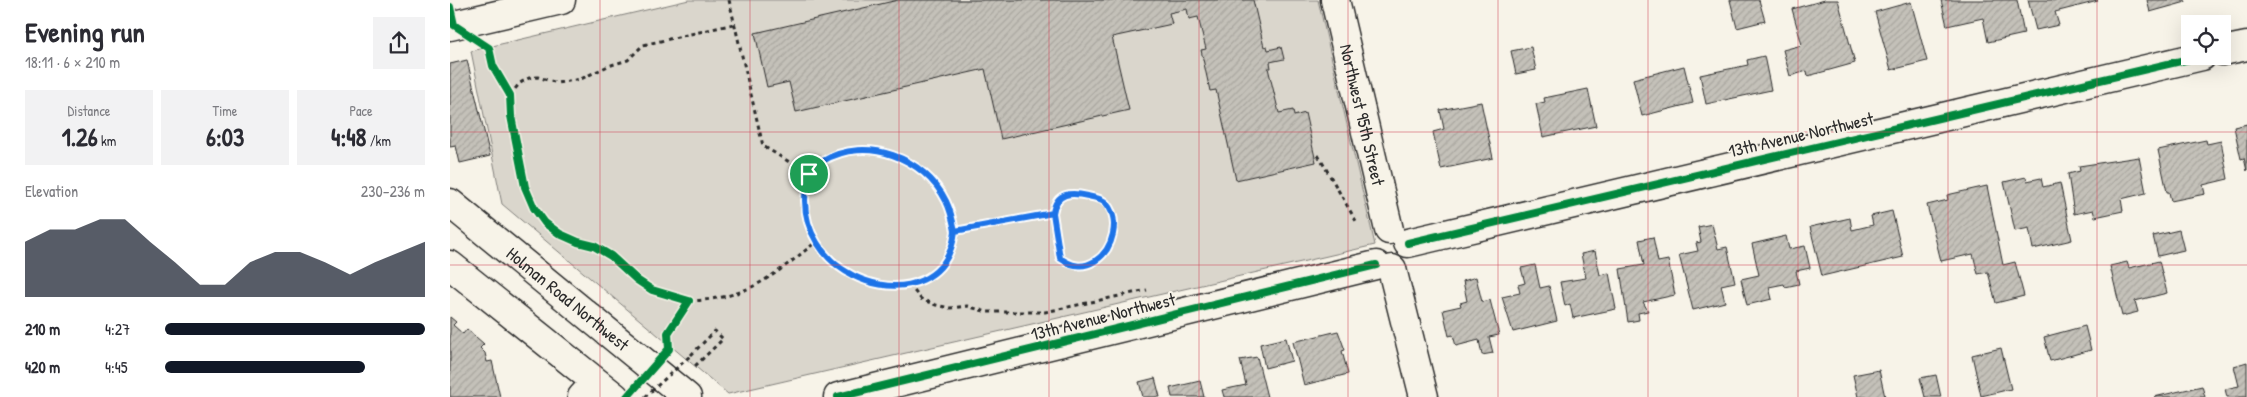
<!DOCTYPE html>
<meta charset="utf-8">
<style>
:root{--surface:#fff;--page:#f2f2f3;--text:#2b2b33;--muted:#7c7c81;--accent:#111827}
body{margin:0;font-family:"Patrick Hand",sans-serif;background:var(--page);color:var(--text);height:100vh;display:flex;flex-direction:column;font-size:19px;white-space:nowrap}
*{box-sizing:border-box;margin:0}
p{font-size:16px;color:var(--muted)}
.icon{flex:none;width:28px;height:28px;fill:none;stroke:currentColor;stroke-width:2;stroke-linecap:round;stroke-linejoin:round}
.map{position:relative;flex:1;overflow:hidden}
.side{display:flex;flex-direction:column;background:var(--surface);width:450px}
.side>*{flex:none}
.tools{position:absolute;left:1731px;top:15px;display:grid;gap:10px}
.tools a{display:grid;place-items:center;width:50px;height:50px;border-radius:0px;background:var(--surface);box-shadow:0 5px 20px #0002;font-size:25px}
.pin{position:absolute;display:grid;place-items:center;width:42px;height:42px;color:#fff;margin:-21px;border:2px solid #fff;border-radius:50%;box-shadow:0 1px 5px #0007}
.round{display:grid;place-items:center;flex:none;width:52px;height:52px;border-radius:0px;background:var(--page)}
.headline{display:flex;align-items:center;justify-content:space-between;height:85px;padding:0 25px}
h1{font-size:28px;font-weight:800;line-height:38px}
.stats{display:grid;grid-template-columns:repeat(3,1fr);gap:8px;height:85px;padding:5px 25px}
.stats div{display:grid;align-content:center;border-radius:0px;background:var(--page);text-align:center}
.stats b{font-size:25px;font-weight:800}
.stats small{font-size:14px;font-weight:400}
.stats p{font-size:14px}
.chart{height:140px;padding:10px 25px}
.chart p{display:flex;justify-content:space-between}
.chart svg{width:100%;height:90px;margin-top:5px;fill:var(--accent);opacity:.7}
ul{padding:0 25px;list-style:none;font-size:16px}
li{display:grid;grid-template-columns:80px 60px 1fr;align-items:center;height:38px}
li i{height:12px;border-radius:6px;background:var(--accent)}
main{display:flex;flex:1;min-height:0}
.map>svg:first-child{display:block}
.green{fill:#dad6cc;stroke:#82807c}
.building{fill:url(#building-hatch);stroke:#2b2b2b}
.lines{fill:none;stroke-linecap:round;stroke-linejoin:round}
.minor-casing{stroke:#2b2b2b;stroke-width:31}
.primary-casing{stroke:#2b2b2b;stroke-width:31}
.path{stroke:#2b2b2b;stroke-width:3;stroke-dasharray:4 4;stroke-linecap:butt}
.minor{stroke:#f7f3e8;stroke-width:28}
.primary{stroke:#f7f3e8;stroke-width:28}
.path-bridge{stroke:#2b2b2b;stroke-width:3;stroke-dasharray:4 4;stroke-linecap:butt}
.cycleway-casing{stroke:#f7f3e8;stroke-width:11}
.cycleway{stroke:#00873e;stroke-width:8}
.route-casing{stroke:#fff;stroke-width:10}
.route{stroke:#1a73e8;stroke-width:6}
.grid{fill:none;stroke:#d1495b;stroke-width:1;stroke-opacity:0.55}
.labels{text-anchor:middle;stroke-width:4;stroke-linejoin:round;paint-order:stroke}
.street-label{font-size:18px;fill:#2b2b2b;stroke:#f7f3e8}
</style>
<main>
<section class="side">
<div class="headline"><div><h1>Evening run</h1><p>18:11 · 6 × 210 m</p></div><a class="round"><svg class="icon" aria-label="share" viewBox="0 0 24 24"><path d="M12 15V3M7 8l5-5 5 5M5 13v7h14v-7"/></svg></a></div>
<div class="stats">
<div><p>Distance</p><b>1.26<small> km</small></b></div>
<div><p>Time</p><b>6:03</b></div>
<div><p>Pace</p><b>4:48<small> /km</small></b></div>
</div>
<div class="chart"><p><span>Elevation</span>230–236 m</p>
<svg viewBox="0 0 160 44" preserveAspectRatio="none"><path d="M0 44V17L10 11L20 11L30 6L40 6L50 17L60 27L70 38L80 38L90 27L100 22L110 22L120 27L130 33L140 27L150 22L160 17V44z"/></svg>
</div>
<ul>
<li><b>210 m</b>4:27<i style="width:100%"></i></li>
<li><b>420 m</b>4:45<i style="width:77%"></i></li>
</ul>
</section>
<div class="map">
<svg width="1797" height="397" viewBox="0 0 1797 397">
<defs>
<pattern id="building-hatch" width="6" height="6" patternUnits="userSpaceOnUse" patternTransform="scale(1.25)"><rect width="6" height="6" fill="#c4c1b9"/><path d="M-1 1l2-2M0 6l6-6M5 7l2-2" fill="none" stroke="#a9a69f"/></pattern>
</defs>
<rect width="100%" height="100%" fill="#f7f3e8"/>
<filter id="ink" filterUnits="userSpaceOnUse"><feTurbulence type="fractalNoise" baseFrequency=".02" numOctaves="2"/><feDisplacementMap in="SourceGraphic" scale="10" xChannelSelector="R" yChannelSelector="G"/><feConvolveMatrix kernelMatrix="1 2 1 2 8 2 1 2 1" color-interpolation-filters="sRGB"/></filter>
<g filter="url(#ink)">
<path class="green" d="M239,0H868L925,245L278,394L52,204L21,51Z"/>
<path class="building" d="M448,0H803L814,47L817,46L818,50L831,47L834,59L820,62L821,68H818L829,113L843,110L844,116L855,113L866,162L786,180L766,90L760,91L751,50L756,49L748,17L739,19L737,9L719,13L722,24L662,37L679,110L551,139L535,69L346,112L339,82L317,87L305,33Z
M1280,0H1309L1315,21L1287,28Z
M1375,0H1388L1405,63L1358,76L1357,71L1340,76L1333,50L1352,45L1342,9Z
M1491,0H1567L1574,34L1538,42L1533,18L1497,26Z
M1578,0H1647L1648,1L1605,12L1609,25L1586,30Z
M1697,0H1735L1736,2L1700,12Z
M1461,2L1477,61L1441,70L1425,12Z
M1081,47L1086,70L1066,74L1061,51Z
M1314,56L1321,90L1256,104L1250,75L1298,65L1297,60Z
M17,60L40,156L10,163L6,146L0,147V64Z
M1234,66L1243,103L1192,116L1183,79Z
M1138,89L1146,126L1093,137L1086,104L1095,102L1094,98Z
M1031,102L1043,158L991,169L983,132L994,129L990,110Z
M1797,124V171L1794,158L1791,159L1784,127Z
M1756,140L1757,144L1771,141L1778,179L1753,185L1755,194L1721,201L1719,192H1717L1708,150Z
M1689,157L1696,193L1671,199L1673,211L1645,217L1643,210L1624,214L1618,174L1630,171L1629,166Z
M1576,177L1577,181L1591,178L1593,187L1610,183L1622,240L1583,249L1579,228L1565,231L1554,182Z
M1537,186L1553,265L1565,262L1574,296L1546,303L1538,272L1528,274L1523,254L1491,261L1477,205L1498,200L1497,195Z
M1442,211L1453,257L1372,276L1360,227L1400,218L1402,230L1423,225L1421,216Z
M1262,224L1268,249L1277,247L1285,282L1271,285L1275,302L1243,310L1229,255L1248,251L1246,243L1251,242L1248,227Z
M1729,230L1734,250L1708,256L1703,236Z
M1336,236L1339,249L1355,246L1360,268L1346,271L1349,284L1335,287L1334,284L1319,287L1322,299L1297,305L1291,279L1309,275L1302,244Z
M1203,237L1208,262L1218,260L1225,295L1193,302L1198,311L1188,313L1189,320L1178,322L1170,269L1194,265L1189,240Z
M1145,251L1150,275L1159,273L1166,309L1123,318L1120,304L1115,306L1110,282L1136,278L1131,254Z
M1709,261L1717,293L1685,301L1688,312L1672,316L1660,266L1677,262L1679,268Z
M1085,265L1090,288L1099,286L1107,321L1063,332L1052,297L1070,293L1068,285L1075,283L1071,268Z
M1026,277L1032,302L1040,300L1049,335L1039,337L1043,353L1032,355L1029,340L1006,346L1003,335L999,336L993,310L1011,306L1010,303L1017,301L1013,281Z
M0,317L6,322L3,325L13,334L17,329L34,344L30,348L35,353L37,362L42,361L50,397H0Z
M1635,326L1641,350L1600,361L1594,337Z
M888,331L895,350L892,351L898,374L854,385L843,342Z
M836,338L842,361L815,368L810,344Z
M1551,348L1561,389L1531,396L1522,355Z
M807,357L817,397H774L772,390L796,385L790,360Z
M1797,362V397H1777L1775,389L1789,386L1784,366Z
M1429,370L1435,397H1408L1403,375Z
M1486,375L1491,397H1475L1470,378Z
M705,378L710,397H693L689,382Z
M750,381L754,397H722L720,388Z
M1752,386L1755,397H1704Z"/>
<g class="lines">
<defs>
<g id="minor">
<path id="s1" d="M885,0L939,230"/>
<path d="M0,26L111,0"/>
<path d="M1772,51L1797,46"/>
<path d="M958,243L1752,56"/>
<path d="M942,269L974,397"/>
<path d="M132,397L145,383"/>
<path d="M388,397L926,265"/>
</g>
<g id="primary">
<path id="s2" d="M0,203L237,397"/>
<path d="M0,265L165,397"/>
</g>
</defs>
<use href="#minor" class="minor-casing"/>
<use href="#primary" class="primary-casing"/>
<path class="path" d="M279,0L313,146L359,174
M60,95L70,83L79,78L88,77L107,83L131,79L158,66L178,60L193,45L284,24
M415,150C429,152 442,153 455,159C502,184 529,253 469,280C383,320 287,160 415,150Z
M868,155L906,221
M505,231L603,213C606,192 621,192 638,196C644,198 652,198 656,203C671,219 664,250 645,261C632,268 621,266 609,257L603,213
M459,285L471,299L486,305L500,308L517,306L537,312H595L697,290
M239,301C297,299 322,277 366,242
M241,355L265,331L273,339L243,368"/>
<use href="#minor" class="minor"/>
<use href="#primary" class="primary"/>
<path class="path-bridge" d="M195,397L241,355"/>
<defs>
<path id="cycleway" d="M0,7L4,25L39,48L43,66L60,95L61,116L75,187L84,208L95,223L110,234L128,242L144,246L161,256L187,280L202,290L239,301L218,333L219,349L177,397
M958,243L1752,56
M388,397L926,265"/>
</defs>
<use href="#cycleway" class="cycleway-casing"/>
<use href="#cycleway" class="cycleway"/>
</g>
</g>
<g class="lines" filter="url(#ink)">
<defs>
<path id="route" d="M359,174C328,282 493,332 505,231L603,213C606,192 621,192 638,196C644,198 652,198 656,203C671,220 663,250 645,261C632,269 621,266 610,258L603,213L505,231C503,221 501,211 496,201C475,158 416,135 373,161C368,164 363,170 359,174"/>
</defs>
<use href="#route" class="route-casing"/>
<use href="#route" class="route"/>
</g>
<path class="grid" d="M150,0V397M300,0V397M449,0V397M599,0V397M749,0V397M898,0V397M1048,0V397M1198,0V397M1348,0V397M1498,0V397M1647,0V397M0,132H1797M0,265H1797"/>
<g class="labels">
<g class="street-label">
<text dy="6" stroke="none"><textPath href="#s1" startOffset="118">Northwest 95th Street</textPath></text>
<text transform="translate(1351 135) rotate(-13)" y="6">13th Avenue Northwest</text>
<text dy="6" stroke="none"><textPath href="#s2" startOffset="152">Holman Road Northwest</textPath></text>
<text transform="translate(653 317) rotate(-14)" y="6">13th Avenue Northwest</text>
</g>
</g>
</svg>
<div class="tools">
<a><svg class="icon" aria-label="locate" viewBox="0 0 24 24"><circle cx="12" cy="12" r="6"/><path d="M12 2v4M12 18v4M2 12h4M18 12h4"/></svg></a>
</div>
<div class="pin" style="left:359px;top:174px;background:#1e9e55"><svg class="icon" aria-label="arrive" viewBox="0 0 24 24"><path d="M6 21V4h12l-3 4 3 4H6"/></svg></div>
</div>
</main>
